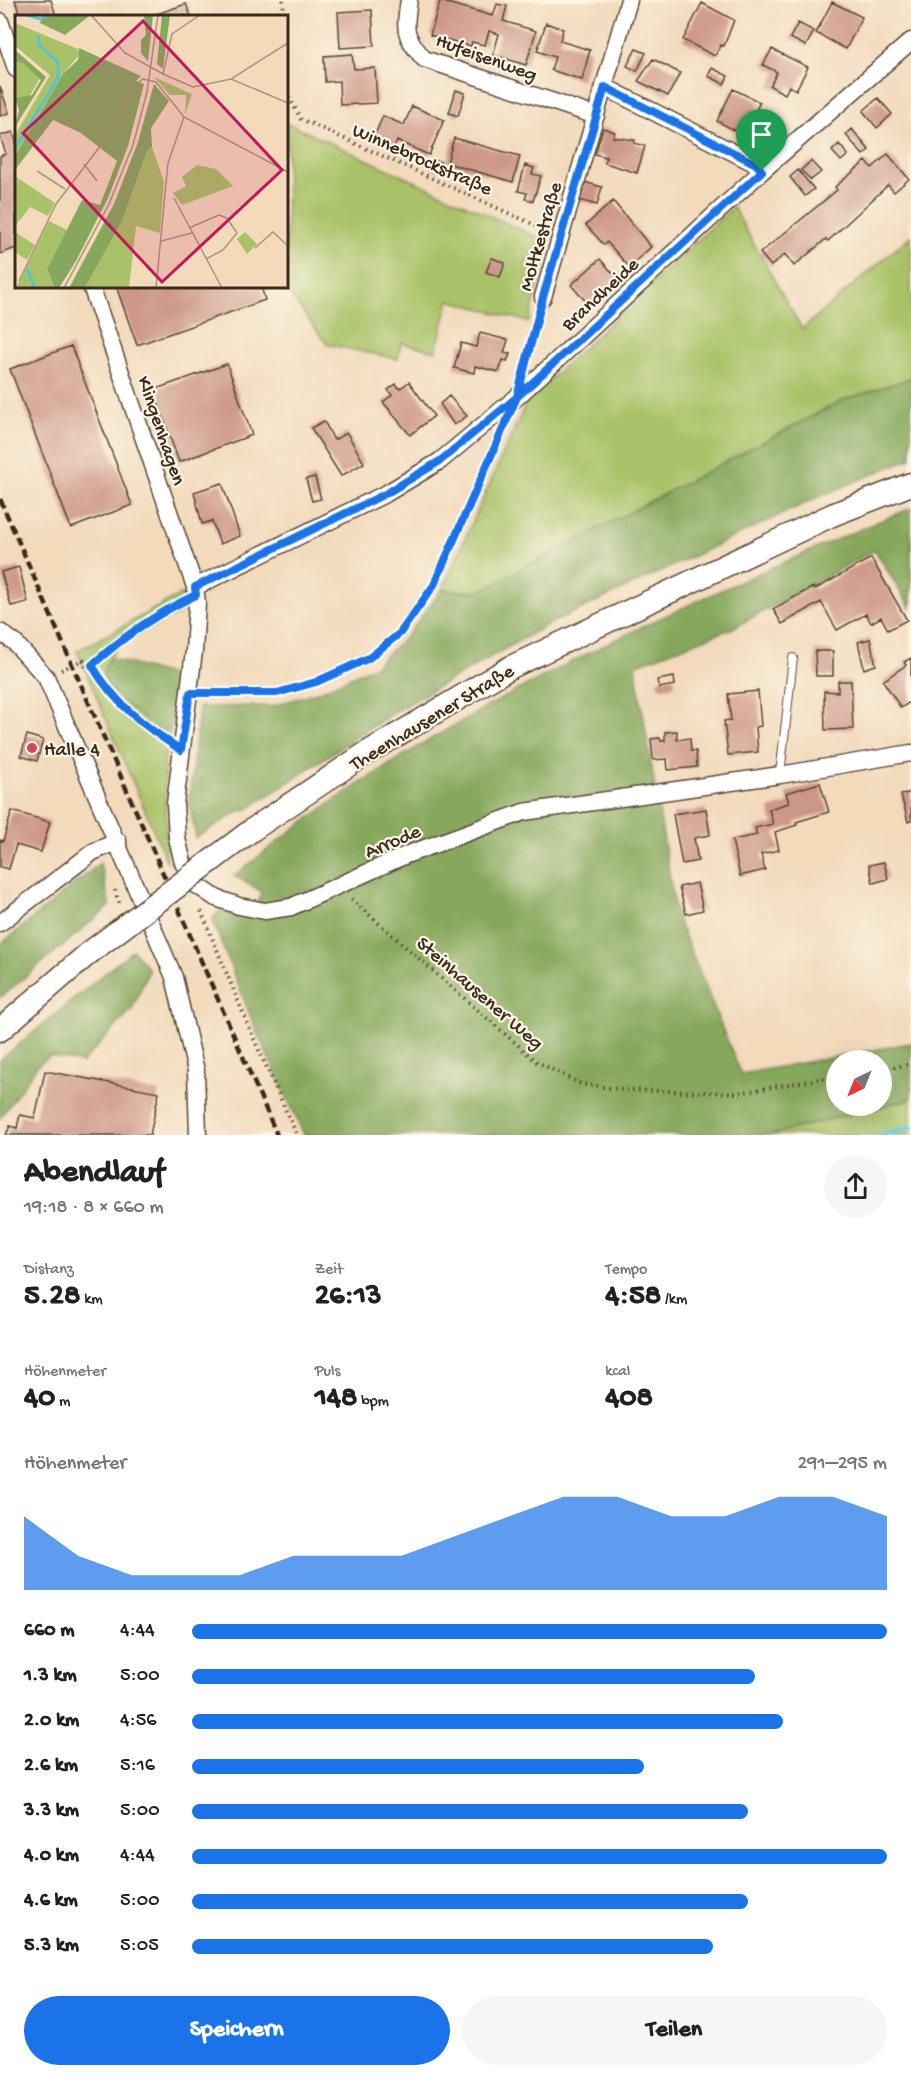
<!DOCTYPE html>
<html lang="de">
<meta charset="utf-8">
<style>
:root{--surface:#fff;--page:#f6f6f6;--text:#202124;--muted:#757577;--accent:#1a73e8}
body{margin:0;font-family:"Gochi Hand",sans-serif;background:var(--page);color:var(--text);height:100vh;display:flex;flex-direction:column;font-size:22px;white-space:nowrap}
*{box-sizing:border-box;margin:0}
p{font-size:20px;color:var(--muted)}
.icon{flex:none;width:33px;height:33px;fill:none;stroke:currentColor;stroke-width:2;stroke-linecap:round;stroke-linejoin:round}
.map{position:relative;height:1135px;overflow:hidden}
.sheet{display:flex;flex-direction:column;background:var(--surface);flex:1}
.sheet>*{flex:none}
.needle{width:39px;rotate:223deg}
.controls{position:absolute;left:826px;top:1050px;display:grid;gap:12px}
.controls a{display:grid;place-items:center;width:66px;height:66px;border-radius:50%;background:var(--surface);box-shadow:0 6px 24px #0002;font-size:30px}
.pin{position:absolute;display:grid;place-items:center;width:51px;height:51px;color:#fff;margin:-62px -26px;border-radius:50% 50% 50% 0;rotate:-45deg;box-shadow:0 0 6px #0007}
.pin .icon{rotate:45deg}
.round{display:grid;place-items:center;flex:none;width:63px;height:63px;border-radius:32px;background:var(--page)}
.head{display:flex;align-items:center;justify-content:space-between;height:102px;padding:0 24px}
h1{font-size:33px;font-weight:800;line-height:45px}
.figures{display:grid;grid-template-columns:repeat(3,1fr);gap:9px;height:102px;padding:6px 24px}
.figures div{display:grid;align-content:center}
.figures b{font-size:30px;font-weight:800}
.figures small{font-size:16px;font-weight:400}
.figures p{font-size:16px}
.chart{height:168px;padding:12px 24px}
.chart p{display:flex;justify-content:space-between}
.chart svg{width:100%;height:108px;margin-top:6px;fill:var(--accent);opacity:.7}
.button{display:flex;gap:12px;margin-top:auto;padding:12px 24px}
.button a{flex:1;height:69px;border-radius:36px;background:var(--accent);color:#fff;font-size:24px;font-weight:800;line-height:69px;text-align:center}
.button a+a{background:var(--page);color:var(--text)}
ul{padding:0 24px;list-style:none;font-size:20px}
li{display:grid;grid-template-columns:96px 72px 1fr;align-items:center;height:45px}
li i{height:15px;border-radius:8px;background:var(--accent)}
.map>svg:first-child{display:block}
.green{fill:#a9c267;stroke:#727642;stroke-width:1.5}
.forest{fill:#86a85c;stroke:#60693d;stroke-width:1.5;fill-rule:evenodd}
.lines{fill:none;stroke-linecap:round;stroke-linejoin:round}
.stream{stroke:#56c3cd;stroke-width:6}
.building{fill:#cd9787}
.service-casing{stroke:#564436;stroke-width:10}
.minor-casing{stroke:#564436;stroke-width:19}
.secondary-casing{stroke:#564436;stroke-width:25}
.path{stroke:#564436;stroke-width:4;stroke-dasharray:1.5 4.5;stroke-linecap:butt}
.service{stroke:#fff;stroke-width:8}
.minor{stroke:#fff;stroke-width:16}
.secondary{stroke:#fff;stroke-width:22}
.rail{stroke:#3b2a1e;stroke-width:4.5;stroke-dasharray:9 4.5;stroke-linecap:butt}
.secondary-bridge-casing{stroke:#564436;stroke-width:25;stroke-linecap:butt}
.secondary-bridge{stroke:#fff;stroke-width:22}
.route-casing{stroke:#fff;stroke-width:12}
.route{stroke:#1a73e8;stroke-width:8}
.poi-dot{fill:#d1495b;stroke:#fcf5e5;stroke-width:2}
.labels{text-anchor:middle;stroke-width:4.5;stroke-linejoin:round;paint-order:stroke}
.street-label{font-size:20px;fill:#3b2a1e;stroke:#fcf5e5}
.poi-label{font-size:20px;fill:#3b2a1e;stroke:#fcf5e5;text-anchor:start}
.inset-river{fill:none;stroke:#56c3cd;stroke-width:3}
.inset-road{fill:none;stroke:#a9947c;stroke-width:1.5}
.view{fill:#c2185b;fill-opacity:0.15;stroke:#c2185b;stroke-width:3}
.inset-edge{fill:none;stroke:#3b2a1e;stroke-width:3}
</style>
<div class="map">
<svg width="911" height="1135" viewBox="0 0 911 1135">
<rect width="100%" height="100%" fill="#fcf5e5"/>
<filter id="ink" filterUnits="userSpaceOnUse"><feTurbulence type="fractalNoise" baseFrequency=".0167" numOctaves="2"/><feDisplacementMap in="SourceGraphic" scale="12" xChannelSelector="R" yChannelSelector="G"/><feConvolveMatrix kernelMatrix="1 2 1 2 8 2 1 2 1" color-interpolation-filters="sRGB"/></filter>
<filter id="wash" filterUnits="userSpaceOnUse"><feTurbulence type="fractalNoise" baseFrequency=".008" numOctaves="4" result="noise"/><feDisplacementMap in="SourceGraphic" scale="24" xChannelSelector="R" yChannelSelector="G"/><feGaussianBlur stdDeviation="1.35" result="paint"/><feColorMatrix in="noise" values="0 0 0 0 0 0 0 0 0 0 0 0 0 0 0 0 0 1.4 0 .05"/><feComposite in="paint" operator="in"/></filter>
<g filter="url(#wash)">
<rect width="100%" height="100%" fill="#f2dabb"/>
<path class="green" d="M287,123L539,238L546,255L529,322L449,300L436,351L401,343L398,359L327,344L284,287L286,286Z
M733,207L802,329L911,236V378L843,400L478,592L442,590L527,401Z
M182,594L184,610L118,645L104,669L166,731L171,727L164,764L167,862L77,651Z
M911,1099V1135H769Z"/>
<path class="forest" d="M911,378V458L814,499L547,625L399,709L246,810H241L196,838L189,802L199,707L273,706L320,691L373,667L405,638L442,590L478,592L843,400Z
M911,508V609L875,550L733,628L635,665L676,915L741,1074L911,1043V1099L769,1135H304L257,1033L214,924L213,918L220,911L255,917L261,891L234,876C257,858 279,840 302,823C488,690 701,596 911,508ZM837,1060H882V1106H837Z
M110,658L180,678L171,727L166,731L160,730C145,719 106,694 104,675C103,669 107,663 110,658Z
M100,863L110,906L0,998V945Z
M133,950L149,970L132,1009L82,1063L50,1056L37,1066L0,1118V1060Z"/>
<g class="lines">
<path class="stream" d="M882,1135L911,1127"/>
</g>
<g id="blocks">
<path class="building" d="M15,0H51L56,16H20Z
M440,1L493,16L497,4L507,6L503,21L536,31L526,65L493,55L499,34L489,31L485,45L472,42L471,46L430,35Z
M832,2L862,17L846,49L816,33Z
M702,3L734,20L724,46L721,45L715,56L683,40Z
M186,4L191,16H151Z
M372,10L374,46L340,48L338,12Z
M546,23L563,29L560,41L590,50L582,80L551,70L555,57L537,51Z
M798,23L814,31L806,46L790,38Z
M636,49L646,53L637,71L627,66Z
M772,49L808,67L796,90L789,86L785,94L770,86L777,72L763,65Z
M352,54L354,69L375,68L377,103L340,105L339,81L325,82L324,56Z
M653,59L680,73L668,96L638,81Z
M712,68L728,76L724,84L708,76Z
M0,86L9,113L0,116Z
M733,89L760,102L743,135L717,121Z
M456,90L465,93L458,116L449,113Z
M878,98L892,114L877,128L863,111Z
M412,106L444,120L429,155L397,141L394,148L373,139L383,116L404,125Z
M603,128L615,132L613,137L635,140L634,143L645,146L637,173L605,163L606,157L595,154Z
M852,129L869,150L863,155L846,135Z
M13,132L16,141V248L0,254V156L6,154L0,136Z
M754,134L767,142L762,151L748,143Z
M454,138L520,156L513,182L447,163Z
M839,144L848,155L841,161L832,151Z
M888,154L909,179L894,192L888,185L828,241L826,239L794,266L785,254L771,266L760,253L837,190L835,187L866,161L872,168Z
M434,160L441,162L438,171L431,168Z
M811,161L821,172L811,180L801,170Z
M525,165L534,168L532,174L541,176L533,201L525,199L527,193L518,191Z
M798,170L814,189L805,196L790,177Z
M584,182L602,187L597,205L579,200Z
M613,201L651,247L629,267L607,242L604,245L586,225Z
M492,258L505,263L500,277L486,272Z
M600,259L618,279L589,305L571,285Z
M116,286H261L265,300L137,345Z
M480,333L508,340L504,353L510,354L507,361L503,360L499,372L475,366L474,373L454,368L461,343L476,347Z
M71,346L132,505L71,528L10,369Z
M227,364L252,435L179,462L153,390Z
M409,382L434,416L410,435L383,402L392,395L388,390L396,384L399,389Z
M449,396L467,416L454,425L440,404Z
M324,421L334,440L347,433L364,463L341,476L311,428Z
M315,477L321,499L312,501L306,479Z
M222,483L240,536L220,544L212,521L202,524L194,492Z
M871,558L907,620L888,630L881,617L871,623L866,614L837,630L821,602L782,624L773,609L813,587L814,590Z
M19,567L28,602L11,606L1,572Z
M870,639L876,665L864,669L858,642Z
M815,651H833V676H816Z
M911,658V701L901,708L883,681L906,665L904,662Z
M674,677L675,685L659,688L657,680Z
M838,681H851L853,729L825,730L824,691L838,692Z
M758,691L761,726L756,727L758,752L728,755L724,721L731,720L728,694Z
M677,731V740L690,738L691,751H696L697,767L668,770L667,759L653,760L651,739L660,738L661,741H665V732Z
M27,735L43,740L37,761L21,756Z
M820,783L829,812L796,822L797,825L775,832L779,850L761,854L765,870L740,876L732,840L757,835L755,828L773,824L769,809L789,803L786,793Z
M911,792V821L908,822L901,795Z
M706,809L710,835L694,838L698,861L682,864L673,814Z
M12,811L50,822L41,852L16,845L9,869L0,867V840L3,841Z
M884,862L888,879L873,883L869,865Z
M697,883L703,910L686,914L679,887Z
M45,1071L159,1092L150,1135H6L10,1126L17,1128L20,1115L35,1118Z"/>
</g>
</g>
<g filter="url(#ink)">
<use href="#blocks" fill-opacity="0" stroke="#564436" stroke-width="1.5"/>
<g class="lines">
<defs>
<path id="service" d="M780,775L793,658"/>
<path id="minor" d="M409,0C404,31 404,35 424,59L596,116
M0,21L16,69
M605,87L756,164L762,171
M91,286L195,587L197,603L194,651L175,804L177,838L183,863L195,884L216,898L239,906L265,911L291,907L406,855L524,812L780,775L911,753
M543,297L629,0
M195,587L387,493L440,461L517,397L762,171L911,41
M0,632L14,642L46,677L174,977L196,1071L198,1135
M0,923L93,852L118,841"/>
<path id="secondary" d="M252,830L365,754L511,667L832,515L911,484
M0,1030L89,953"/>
</defs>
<use href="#service" class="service-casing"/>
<use href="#minor" class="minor-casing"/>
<use href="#secondary" class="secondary-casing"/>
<path class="path" d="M283,0L284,16
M286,92L301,119L546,230
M526,363L539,312
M92,665C110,696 135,720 165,740
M61,670L83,660L86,667L92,665L120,639L179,603
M206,694C249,698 291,693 330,675C356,664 380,654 400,633C442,589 475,492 501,435
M115,890L120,906
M351,899L537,1062L581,1084L625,1090L738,1093L837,1076
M201,911L253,1037L297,1135
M882,1069L911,1064"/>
<use href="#service" class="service"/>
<use href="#minor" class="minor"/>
<use href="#secondary" class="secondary"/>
<path class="rail" d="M0,499L277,1135"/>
<defs>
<path id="secondary-bridge" d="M89,953L252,830"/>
</defs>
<use href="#secondary-bridge" class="secondary-bridge-casing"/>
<use href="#secondary-bridge" class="secondary-bridge"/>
</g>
</g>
<g class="lines" filter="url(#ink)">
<defs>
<path id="route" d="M762,171L517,397L440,461L387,493L195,587L196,595C157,613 124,636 92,665C113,702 145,727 181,750L190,693H277L316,682L369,658L400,633L434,585L517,397L543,297L605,87L756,164L762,171"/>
</defs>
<use href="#route" class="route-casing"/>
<use href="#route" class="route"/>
</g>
<circle class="poi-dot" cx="32" cy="748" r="6"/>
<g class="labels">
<g class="street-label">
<text transform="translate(487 56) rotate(20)" y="7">Hufeisenweg</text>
<text transform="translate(423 158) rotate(24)" y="7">Winnebrockstraße</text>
<text transform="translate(539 236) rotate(-74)" y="7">Moltkestraße</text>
<text transform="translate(599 293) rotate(-43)" y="7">Brandheide</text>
<text transform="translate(163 430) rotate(71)" y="7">Klingenhagen</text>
<text transform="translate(431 716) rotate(-31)" y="7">Theenhausener Straße</text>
<text transform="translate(392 840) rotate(-23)" y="7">Arrode</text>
<text transform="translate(481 992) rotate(41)" y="7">Steinhausener Weg</text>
</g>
<g class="poi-label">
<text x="44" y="755">Halle 4</text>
</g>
</g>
<g transform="translate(15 15)">
<rect width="273" height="273" fill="#f2dabb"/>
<path d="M0,8L63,34L64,40L48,59L0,141V120L35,60L0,31ZM0,47L8,48L25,63L14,82L0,83ZM139,62L177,79L170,99L171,80H155ZM137,132L149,167L145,218L121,211L114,273H70L107,206L132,136ZM182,150L201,154L218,171L167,190L158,178L171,171L167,162ZM0,161L40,188L33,201L15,192L0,211ZM34,206L52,215L32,254L40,273H1ZM0,217L20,230L12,245L0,237ZM230,217L242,229L232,239L222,224Z" fill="#a9c267"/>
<path d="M28,0H71L73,2L50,20L25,8ZM129,0H138L133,46L126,38V25L131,20ZM147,0H155L148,54L142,49ZM64,33L126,61L121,66L129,69L113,131L93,183L61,246L44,273H40L32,254L67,185L85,190L102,146L66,118L38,105L0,155V141L48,59L63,45ZM0,35L31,62L0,112L4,95L0,83L17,80L26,65L8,48L0,47ZM139,69L154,86L136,113L137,132L132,136L107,206L70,273H54L99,189L123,127Z" fill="#86a85c"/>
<path class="inset-river" d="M12,0L25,4L34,0M0,133L43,63V47L24,30L23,20M12,254L20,273"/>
<path class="inset-road" d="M76,0L110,38L148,59L178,72L216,64L273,88M148,59L157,19L185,0M216,64L273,28M69,149L82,166M22,156L50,174M159,183L207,273M174,213L204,200L212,203L222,218L208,235L191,244M146,226L177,218M240,233L258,217L273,231M4,266L41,189L99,113L117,72L128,64L141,67L169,102L273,157M49,273L94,189L118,130L132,77L143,0M141,273L153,148L169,102"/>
<path class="view" d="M128,6L267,155L147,267L8,118Z"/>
<rect width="273" height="273" class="inset-edge"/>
</g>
</svg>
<div class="controls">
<a><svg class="needle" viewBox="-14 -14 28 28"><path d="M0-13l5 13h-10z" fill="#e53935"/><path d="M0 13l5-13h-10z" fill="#757577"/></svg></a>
</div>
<div class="pin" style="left:762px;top:171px;background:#1e9e55"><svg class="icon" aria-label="arrive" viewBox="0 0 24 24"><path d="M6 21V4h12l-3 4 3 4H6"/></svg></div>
</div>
<section class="sheet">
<div class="head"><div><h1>Abendlauf</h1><p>19:18 · 8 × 660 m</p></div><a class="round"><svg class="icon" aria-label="share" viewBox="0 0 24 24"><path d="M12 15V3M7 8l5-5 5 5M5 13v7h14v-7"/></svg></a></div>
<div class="figures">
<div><p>Distanz</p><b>5.28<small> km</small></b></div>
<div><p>Zeit</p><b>26:13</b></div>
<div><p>Tempo</p><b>4:58<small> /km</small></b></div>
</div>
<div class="figures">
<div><p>Höhenmeter</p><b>40<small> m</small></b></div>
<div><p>Puls</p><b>148<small> bpm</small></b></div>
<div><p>kcal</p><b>408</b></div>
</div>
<div class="chart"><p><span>Höhenmeter</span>291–295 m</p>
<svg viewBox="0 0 160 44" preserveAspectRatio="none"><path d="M0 44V14L10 30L20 38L30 38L40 38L50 30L60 30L70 30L80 22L90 14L100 6L110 6L120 14L130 14L140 6L150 6L160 14V44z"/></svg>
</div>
<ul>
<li><b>660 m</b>4:44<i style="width:100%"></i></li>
<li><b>1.3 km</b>5:00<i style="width:81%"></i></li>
<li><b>2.0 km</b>4:56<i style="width:85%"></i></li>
<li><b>2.6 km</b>5:16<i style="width:65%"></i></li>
<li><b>3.3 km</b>5:00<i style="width:80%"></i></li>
<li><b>4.0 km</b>4:44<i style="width:100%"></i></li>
<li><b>4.6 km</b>5:00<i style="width:80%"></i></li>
<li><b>5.3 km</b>5:05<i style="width:75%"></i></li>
</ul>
<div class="button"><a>Speichern</a><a>Teilen</a></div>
</section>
